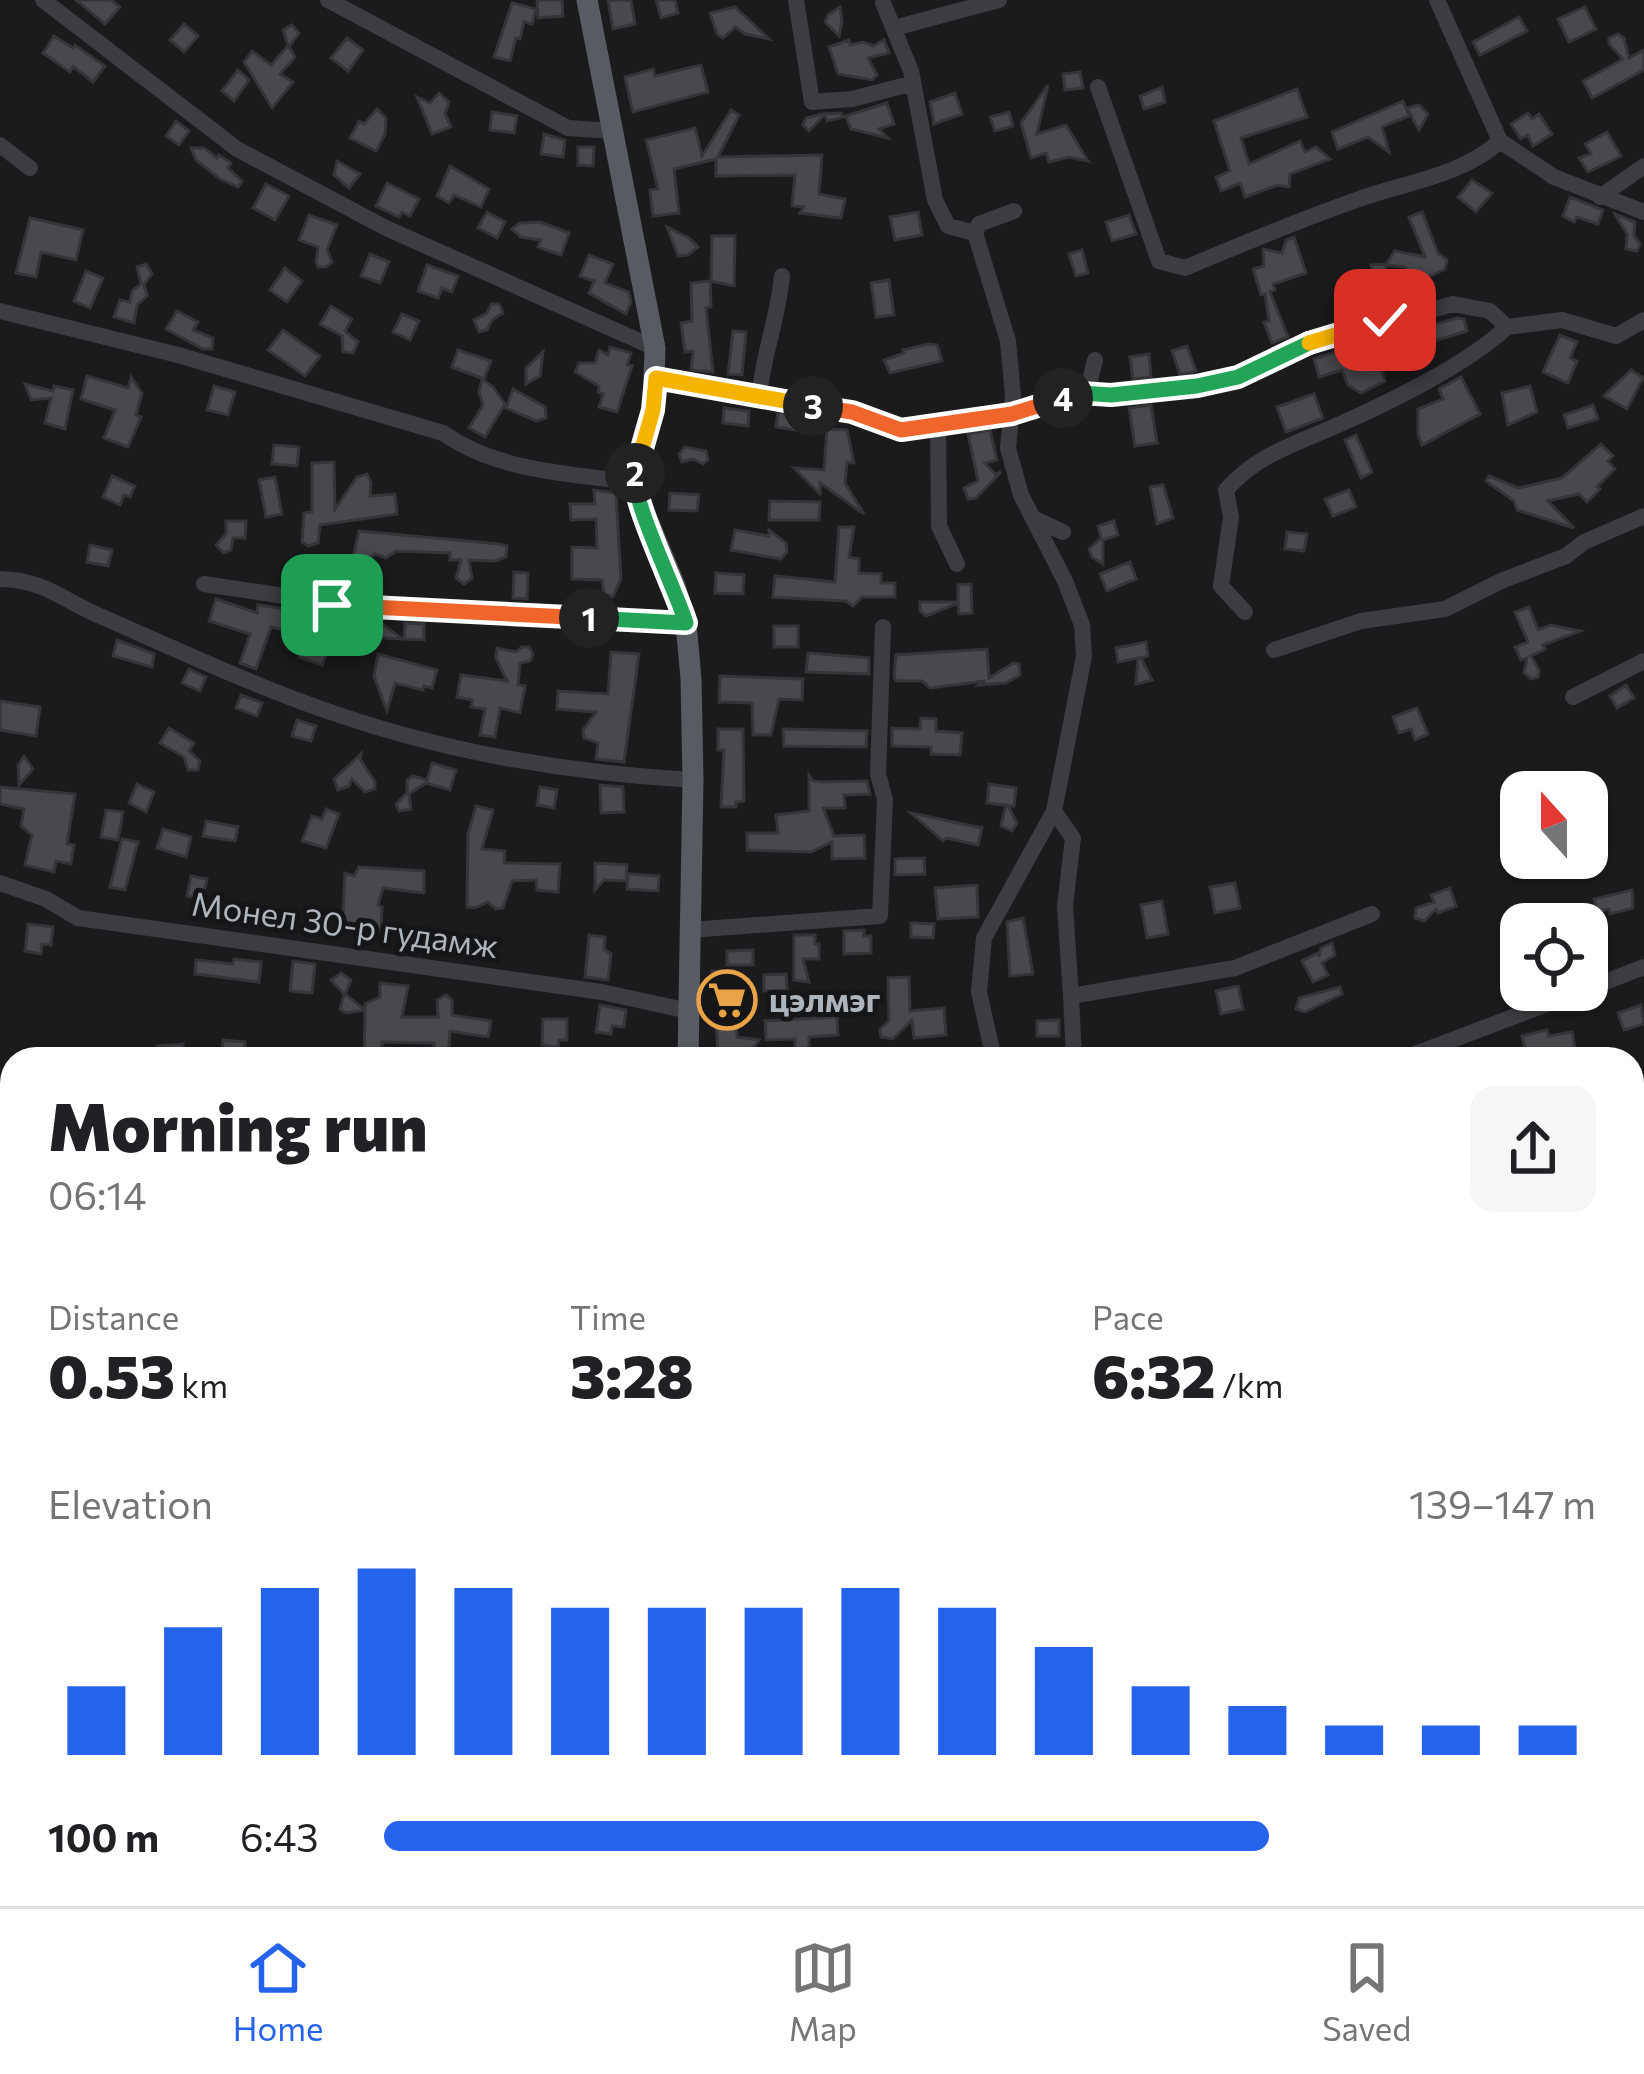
<!DOCTYPE html>
<meta charset="utf-8">
<style>
:root{--surface:#fff;--page:#f6f6f6;--text:#202124;--muted:#757577;--line:#e0e0e0;--accent:#2563eb}
body{margin:0;font-family:Commissioner,sans-serif;background:var(--page);color:var(--text);height:100vh;display:flex;flex-direction:column;font-size:45px;white-space:nowrap}
*{box-sizing:border-box;margin:0}
p{font-size:39px;color:var(--muted)}
.icon{flex:none;width:66px;height:66px;fill:none;stroke:currentColor;stroke-width:2;stroke-linecap:round;stroke-linejoin:round}
.map{position:relative;flex:1;overflow:hidden}
.panel{position:absolute;left:0px;top:1047px;width:1644px;height:861px;display:flex;flex-direction:column;background:var(--surface);border-radius:36px 36px 0 0;box-shadow:0 3px 9px #0004}
.panel>*{flex:none}
.needle{width:78px;rotate:339deg}
.fabs{position:absolute;left:1500px;top:771px;display:grid;gap:24px}
.fabs a{display:grid;place-items:center;width:108px;height:108px;border-radius:24px;background:var(--surface);box-shadow:0 3px 9px #0004;font-size:60px}
.pin{position:absolute;display:grid;place-items:center;width:102px;height:102px;color:#fff;margin:-51px;border-radius:24px;box-shadow:0 6px 18px #0006}
.km{position:absolute;width:60px;height:60px;margin:-30px;border-radius:50%;background:#222;color:#fff;font-size:33px;line-height:60px;text-align:center}
.round{display:grid;place-items:center;flex:none;width:126px;height:126px;border-radius:24px;background:var(--page)}
.summary{display:flex;align-items:center;justify-content:space-between;height:204px;padding:0 48px}
h1{font-size:66px;font-weight:800;line-height:90px}
.metrics{display:grid;grid-template-columns:repeat(3,1fr);gap:18px;height:204px;padding:12px 48px}
.metrics div{display:grid;align-content:center}
.metrics b{font-size:60px;font-weight:800}
.metrics small{font-size:33px;font-weight:400}
.metrics p{font-size:33px}
.chart{height:336px;padding:24px 48px}
.chart p{display:flex;justify-content:space-between}
.chart svg{width:100%;height:216px;margin-top:12px;stroke:var(--accent);stroke-width:6}
ul{padding:0 48px;list-style:none;font-size:39px}
li{display:grid;grid-template-columns:192px 144px 1fr;align-items:center;height:90px}
li i{height:30px;border-radius:15px;background:var(--accent)}
.dock{display:flex;justify-content:space-around;align-items:center;height:168px;border-top:3px solid var(--line);background:var(--surface);font-size:33px;color:var(--muted)}
.dock a{display:grid;justify-items:center;gap:6px}
.dock .current{color:var(--accent)}
.map>svg:first-child{display:block}
.building{fill:#48494d;stroke:#353539;stroke-width:3}
.lines{fill:none;stroke-linecap:round;stroke-linejoin:round}
.minor{stroke:#3c3d42;stroke-width:16}
.major{stroke:#585b61;stroke-width:21}
.split-1-casing{stroke:#fff;stroke-width:24}
.split-2-casing{stroke:#fff;stroke-width:24}
.split-3-casing{stroke:#fff;stroke-width:24}
.split-4-casing{stroke:#fff;stroke-width:24}
.split-5-casing{stroke:#fff;stroke-width:24}
.split-6-casing{stroke:#fff;stroke-width:24}
.split-1{stroke:#f0652b;stroke-width:15}
.split-2{stroke:#22a559;stroke-width:15}
.split-3{stroke:#f5b400;stroke-width:15}
.split-4{stroke:#f0652b;stroke-width:15}
.split-5{stroke:#22a559;stroke-width:15}
.split-6{stroke:#f5b400;stroke-width:15}
.labels{text-anchor:middle;stroke-width:10;stroke-linejoin:round;paint-order:stroke}
.street-label{font-size:33px;fill:#aeb4bc;stroke:#161618}
.poi-label{font-size:33px;font-weight:bold;fill:#aeb4bc;stroke:#161618;text-anchor:start}
</style>
<div class="map">
<svg width="1644" height="1906" viewBox="0 0 1644 1906">
<rect width="100%" height="100%" fill="#1b1b1d"/>
<path class="building" d="M76,0H111L120,7L105,24Z
M537,0H562L563,16L538,18Z
M608,0H631L635,24L613,29Z
M656,0H675L678,13L661,18Z
M512,3L536,9L532,24L524,22L520,39L516,38L510,61L494,57Z
M735,7L769,39L745,34L735,27L723,38L717,34L710,13Z
M840,7L842,22L839,36L825,22L828,15Z
M1585,7L1596,29L1569,42L1558,19Z
M1519,17L1527,31L1480,55L1473,42Z
M184,24L198,36L184,52L170,40Z
M292,25L299,33L289,47L295,57L280,74L293,82L272,108L244,62L252,51L271,65L288,46L283,30Z
M1618,34L1624,38L1629,58L1644,50V70L1592,98L1583,81L1623,59L1609,44V38Z
M54,36L73,48L75,45L105,66L93,82L73,66L70,72L43,53Z
M347,38L363,50L348,71L331,58Z
M849,40L850,45L863,42L873,46L884,40L889,53L868,58L877,75L872,80L838,74L829,47Z
M701,65L708,92L633,112L625,77L653,69L655,76Z
M238,70L249,80L234,101L222,91Z
M1080,72L1083,88L1065,90L1063,74Z
M1048,85L1037,134L1066,125L1088,161L1069,157L1049,162L1046,153L1031,158L1021,123Z
M1162,87L1165,102L1144,109L1140,96Z
M1297,89L1307,117L1241,138L1249,164L1300,141L1305,152L1316,147L1330,159L1290,174L1289,187L1278,185L1245,197L1240,183L1221,191L1216,177L1230,171L1214,121Z
M439,93L449,102L445,114L451,127L432,134L417,97L430,103Z
M955,93L962,114L934,124L930,102Z
M1403,101L1409,116L1382,127L1389,152L1368,137L1338,149L1332,132Z
M887,103L894,124L879,129L888,138L851,129L846,116Z
M1419,105L1428,114L1419,130L1407,108Z
M377,109L386,118L385,134L376,151L350,138L359,121L364,124Z
M731,110L739,115L718,157L822,155L819,194L845,199L841,218L800,213L804,207L792,206L795,175L716,176V159L674,169L679,213L653,216L650,190L658,189L646,140L695,128L702,156Z
M492,112L517,116L514,133L490,130Z
M1009,112L1013,126L995,131L990,117Z
M841,113L843,117L827,121L825,114L809,131L803,125L806,118L822,114Z
M1528,113L1532,119L1539,114L1552,134L1533,146L1528,135L1521,139L1511,124Z
M176,121L189,131L179,145L166,136Z
M1607,132L1621,156L1588,172L1579,158L1591,154L1585,144Z
M544,134L565,140L563,157L541,154Z
M578,147H594L593,166L578,165Z
M191,148H204L217,158L219,155L231,163L228,168L242,181L238,187L220,179L196,160Z
M337,161L360,174L349,188L334,175Z
M450,166L489,189L481,207L454,195L449,203L437,196Z
M1472,180L1492,193L1476,212L1458,197Z
M387,183L419,199L410,216L402,212L399,217L376,206Z
M266,184L289,196L275,220L253,208Z
M1570,197L1603,210L1598,224L1577,217L1574,222L1563,216Z
M487,212L505,222L497,238L478,228Z
M918,212L922,235L895,240L890,217Z
M1422,212L1438,253L1447,260L1445,269L1412,285L1405,267L1387,265L1382,275L1373,276L1371,265L1386,264L1395,251L1425,257L1409,217Z
M1615,214L1635,222L1634,236L1640,244L1637,251L1626,249L1627,234Z
M309,215L337,225L327,250L332,262L326,267H318L316,262L318,247L299,240Z
M1129,215L1136,234L1112,241L1106,222Z
M30,218L83,230L76,260L41,252L36,277L16,273Z
M540,222L569,233L561,255L538,247L541,240L521,237L512,229L520,223Z
M667,227L689,238L698,247L688,255L678,256Z
M712,236H735L734,286L711,281Z
M1294,237L1306,273L1273,284L1275,290L1270,292L1288,337L1272,343L1264,322L1269,321L1265,294L1261,295L1253,269L1264,266L1263,249L1282,253L1286,240Z
M1082,250L1088,273L1076,276L1069,254Z
M370,254L389,262L380,283L361,276Z
M589,255L613,264L605,283L629,292L631,302L626,314L589,293L594,281L580,276Z
M146,264L152,274L144,284L147,296L137,305L134,323L114,317L120,300L130,302L132,291L141,284L137,267Z
M427,265L458,276L452,292L442,288L438,298L418,291Z
M285,268L302,281L287,302L270,290Z
M86,271L103,278L90,308L74,301Z
M889,280L894,315L876,317L871,283Z
M710,281L711,307L706,308L713,372L691,370L693,351L685,352L681,323L692,321L691,283Z
M491,304H499L503,313L492,320L487,330L479,332L474,320L487,313Z
M331,306L352,319L345,331L358,342L353,353L343,352L342,336L320,324Z
M177,311L198,322L193,330L213,338L212,349H203L166,329Z
M402,314L419,321L410,340L393,332Z
M1457,318L1464,319L1467,331L1431,342L1423,335L1422,328Z
M283,330L320,356L305,376L268,350Z
M733,331L746,332L742,375L728,374Z
M1387,335L1395,354L1379,361L1385,381L1361,393L1348,385L1342,370L1319,377L1314,359Z
M1560,335L1577,342L1570,358L1577,361L1568,383L1543,372Z
M928,344L937,345L942,361L890,373L884,360L904,353L903,350Z
M1187,346L1196,371L1180,375L1172,351Z
M610,347L631,353L627,365L632,366L617,412L599,407L603,394L598,392L599,386L575,372L579,363H595L599,350L608,355Z
M458,350L491,361L484,379L452,367Z
M543,352L540,376L526,384V368Z
M1149,354L1151,377L1133,379L1130,357Z
M1631,370L1643,378L1627,409L1604,396Z
M87,376L128,388L131,377L142,393L136,415L141,417L128,447L104,438L115,410L81,399Z
M1461,377L1480,414L1422,445L1418,434V409L1443,399L1439,389Z
M482,379L493,387L505,404L485,437L469,428L483,405L479,392Z
M25,384L53,391L54,386L73,390L65,429L45,423L51,398L31,400Z
M214,386L235,392L228,415L207,410Z
M1530,386L1537,412L1508,425L1502,393Z
M513,389L545,407L546,418L536,421L506,408Z
M1314,394L1323,418L1286,432L1277,407Z
M1151,405L1157,443L1135,446L1129,408Z
M1593,405L1598,419L1568,428L1564,415Z
M724,408L749,411L748,426L723,423Z
M778,412L811,418L809,432L776,427Z
M827,429L847,430L854,463L847,462L845,483L864,514L820,483V494L794,468L824,470Z
M990,430L997,460L985,463L995,474L1001,472L976,498L968,499L964,488L978,481L968,434Z
M1356,435L1372,472L1361,478L1345,440Z
M1601,444L1613,456L1608,461L1615,469L1597,487L1600,489L1587,502L1579,494L1548,501L1574,528L1517,510L1514,501L1486,481L1489,476L1518,488L1562,478Z
M274,445L299,447L297,466L272,464Z
M685,447L706,451L708,460L703,464L693,459L682,462L679,454Z
M334,462L335,509L357,477L367,474L371,482L370,496L395,494L397,514L320,525L318,543L308,546L302,542L304,513L312,512V463Z
M112,476L135,486L130,497L124,495L120,505L103,497Z
M275,477L282,514L266,517L259,480Z
M1163,485L1173,518L1157,524L1150,487Z
M594,490L616,493L621,579L613,597L604,594L602,580L572,579V547L597,548L596,519L571,520L570,504H595Z
M1349,490L1356,507L1333,516L1325,499Z
M670,493L699,495L697,511L669,510Z
M770,501L820,502L819,520H769Z
M226,521H246L245,538H233L231,550L224,553L216,545L226,534Z
M1114,521L1118,535L1103,540V564L1092,557L1089,549L1101,538L1098,526Z
M839,527H854L849,557L859,559V573L881,574V583H895V597H862L853,606L846,601L773,597L775,576L835,582Z
M735,530L769,536V530L786,543L787,552L781,559L731,550Z
M359,531L499,544L507,546L506,557L495,561L469,560L472,578L464,584L456,578L461,560H450V553L396,551L386,558L375,554L358,565L353,557Z
M1287,532L1307,534L1304,551L1285,549Z
M90,545L112,550L108,566L87,562Z
M1130,562L1136,579L1107,591L1100,574Z
M514,572L528,573L527,599L513,598Z
M716,573L744,575L743,594L715,593Z
M971,584L972,613L959,614L958,603L926,616L920,611V602H958V585Z
M216,599L257,613L258,605L337,617L334,623L363,629V635L381,623L402,639L335,635L322,665L299,657L306,635L271,627L256,669L240,663L250,634L209,621Z
M1529,607L1538,630L1551,625L1580,631L1543,645L1545,649L1531,656L1539,670L1538,677L1531,679L1524,673L1527,658L1521,660L1515,647L1528,642L1515,612Z
M405,623L424,624V640L404,639Z
M774,626H798V647H774Z
M117,640L154,654L152,667L113,656Z
M1146,642L1148,656L1141,658L1152,680L1136,684L1138,658L1118,662L1116,648Z
M522,647H529L533,654L530,661L520,663L518,685L525,686L520,713L500,708L495,737L480,735L485,709L471,707L472,700L457,697L461,675L507,681L496,658L497,648L516,652Z
M987,649L989,678L1013,663L1019,664L1020,675L1006,683L979,685L985,681L930,688L922,681H896L894,676L896,655Z
M611,652L639,654L624,762L596,759L598,743L584,738L583,730L596,712L557,709L558,691L608,694Z
M808,653L869,658V674L806,672Z
M378,654L437,670L432,688L424,686L423,690L395,683L387,711L374,676Z
M189,669L206,677L200,691L182,683Z
M720,676L803,679L802,700L779,699L771,735H753L752,703L719,702Z
M1626,685L1634,698L1617,708L1610,696Z
M241,695L262,703L257,716L236,708Z
M0,701L40,707L36,736L0,730Z
M1417,708L1428,734L1415,740L1411,729L1399,733L1393,717Z
M921,718L936,719V731L962,733L960,755L931,754V747L892,746V728L920,729Z
M297,720L316,726L311,741L292,736Z
M169,728L194,743L189,751L200,761L198,770H188L184,757L160,743Z
M718,729H743L744,801L736,802V807H721L724,750H718Z
M783,729L867,731L866,747L784,746Z
M361,754L360,759L375,782V789L365,792L352,779L349,786L338,790L334,779Z
M24,756L33,769L19,785L18,766Z
M432,763L456,770L450,790L426,783L409,794L411,809L399,811L396,804L407,793V780L413,776L427,780Z
M809,775L813,781L822,782L867,781L870,794L844,795L845,808H823L834,836L864,835L865,858L832,859V842L811,852L747,850V833H778L776,815L809,811Z
M137,784L154,792L146,812L129,803Z
M989,784L1016,788L1014,806H1008L1017,823L1012,831L1001,826L1006,805L987,803Z
M600,785L623,787L624,812L601,813Z
M0,787L75,794L67,844L74,845L71,864L56,861L54,872L25,865L32,835L21,826L24,809L0,804Z
M540,787L557,790L554,808L537,805Z
M476,806L493,810L482,849L505,851L504,863L560,864L558,892L537,890L536,880L512,881L503,908L496,909L488,902L475,908L467,907L468,834Z
M326,809L339,814L326,848L302,841L312,816L322,819Z
M106,810L123,812L118,840L101,837Z
M911,813L982,828L978,845L946,838L943,841Z
M206,821L238,827L235,841L203,836Z
M163,829L191,837L186,857L157,848Z
M122,839L138,842L125,890L110,887Z
M924,858L925,874L895,875V859Z
M595,863L627,865L626,881L604,880L595,890Z
M359,867L424,871V893L383,888L378,905L382,907L381,933L342,931L345,873L354,876Z
M628,874L659,876L658,891L627,889Z
M191,876L207,879L202,900L187,896Z
M1235,883L1240,908L1215,913L1210,887Z
M977,885L978,917L938,919L935,888Z
M1450,888L1456,906L1438,913L1436,909L1424,921L1415,918L1416,908L1434,902L1431,895Z
M1632,890L1633,908L1610,914L1609,909L1597,912L1594,899Z
M1162,901L1168,934L1147,938L1141,905Z
M1023,918L1033,974L1010,976L1007,922Z
M911,923L934,924L933,938L911,937Z
M28,924L53,927L51,945L42,944L41,954L25,951Z
M864,930V936H871V953L844,954V931Z
M589,935L605,937L604,949L611,954L608,980L585,977Z
M794,935H815V944H819V959H803L809,982L794,980Z
M1332,943L1335,955L1322,963L1328,975L1313,982L1302,961L1318,953L1319,957L1321,948Z
M753,950V965H727V951Z
M234,959L261,962L259,982L195,974L196,960L233,964Z
M293,961L315,964L312,993L290,991Z
M712,971H734L737,1037L759,1040L750,1053L718,1050Z
M341,973L351,980L345,994L365,1010V1004L380,997V983L408,986L402,1017H438L437,1000L446,995L452,1000V1015L491,1021L488,1037L450,1031L448,1059H433L434,1043L382,1042V1059H364L365,1010L346,1013L340,1009L344,994L331,980Z
M786,974L787,990L764,991V975Z
M909,977L910,1011L944,1008L946,1035L914,1038L912,1020L893,1039L881,1037L880,1029L889,1021L888,978Z
M1238,986L1243,1009L1221,1014L1216,991Z
M1340,987L1342,994L1305,1012L1296,1009L1299,998Z
M600,1005L626,1010L624,1027L612,1026L611,1034L596,1032Z
M1641,1005L1644,1024L1624,1030L1618,1013Z
M837,1017L838,1035L809,1037V1059H795V1039L766,1040L765,1021Z
M543,1019H567V1040H559L558,1048L542,1045Z
M1059,1020V1036H1037V1021Z
M1547,1030L1549,1036L1572,1032L1575,1049L1527,1055L1522,1036Z
M223,1040L245,1042L243,1059H221Z
M183,1044L185,1059H159L157,1046Z"/>
<g class="lines">
<path class="minor" d="M43,0L237,149L386,228L655,348
M328,0L568,128L613,131
M796,0L812,102L852,99L910,84
M1437,0L1500,141L1554,177L1644,212
M883,3L911,71L935,200L948,226L975,233L1008,341L1013,395L1008,448L1021,495L1065,581L1082,625L1084,656L1054,811L984,938L979,992L994,1059
M894,28L999,0
M1098,87L1159,261L1185,268C1244,243 1302,219 1362,198C1408,182 1463,175 1500,141
M0,145L30,168
M1600,197L1644,166
M975,233L979,224L1014,211
M0,311L178,355L443,433C497,471 569,474 632,482
M657,378L852,412L901,431L1012,414L1081,393L1111,395L1197,386L1237,377L1305,345L1453,304L1490,311L1507,327L1562,320L1616,336L1644,320
M1087,393L1095,360
M759,397C763,355 778,318 782,276
M938,425L939,526L957,564
M1035,519L1063,532
M0,579C44,580 61,599 100,616C178,650 256,687 336,714C452,754 572,773 693,780
M204,584L365,608L686,623
M1245,612L1221,586L1231,517L1226,490C1257,454 1296,444 1338,425C1388,403 1468,364 1507,327
M1274,650L1361,621L1445,609L1501,581L1566,556L1584,542L1644,516
M1573,697L1644,661
M1054,811L1073,838L1065,906L1071,996
M0,883L46,899L78,918L602,992L689,1011
M690,930L880,916L885,800L878,774L883,627
M1587,989L1644,967
M1074,1059L1071,996L1235,968L1372,914
M1402,1059L1584,990
M1632,1086L1644,1083
M0,1172L12,1186
M0,1560L12,1554
M1632,1642L1644,1636
M0,1791L12,1789
M1105,1896L1136,1906
M1466,1896L1471,1906
M862,1906L873,1896
M1383,1906L1392,1896"/>
<path class="major" d="M587,0L655,348L653,410L632,482L675,586L686,623L691,679L693,780L688,1059
M672,1896L673,1906"/>
</g>
<g class="lines">
<defs>
<path id="split-1" d="M332,605L589,618"/>
<path id="split-2" d="M589,618L686,623C676,590 630,497 635,473"/>
<path id="split-3" d="M635,473L653,410L656,378L813,406"/>
<path id="split-4" d="M813,406L852,412L901,430L1012,414L1063,398"/>
<path id="split-5" d="M1063,398L1081,393L1111,395L1197,386L1238,377L1309,343"/>
<path id="split-6" d="M1309,343L1385,320"/>
</defs>
<use href="#split-1" class="split-1-casing"/>
<use href="#split-2" class="split-2-casing"/>
<use href="#split-3" class="split-3-casing"/>
<use href="#split-4" class="split-4-casing"/>
<use href="#split-5" class="split-5-casing"/>
<use href="#split-6" class="split-6-casing"/>
<use href="#split-1" class="split-1"/>
<use href="#split-2" class="split-2"/>
<use href="#split-3" class="split-3"/>
<use href="#split-4" class="split-4"/>
<use href="#split-5" class="split-5"/>
<use href="#split-6" class="split-6"/>
</g>
<defs>
<symbol id="supermarket-ring" viewBox="-11 -11 22 22"><circle r="9.5" fill="#161618" stroke="#e9a447" stroke-width="1.5"/><path d="M-6-5.5h2.5l.6 2H6L4.5 2H-2.5L-4.4-4H-6ZM-1.5 3.2a1.3 1.3 0 1 0 .1 0ZM3 3.2a1.3 1.3 0 1 0 .1 0Z" fill="#e9a447"/></symbol>
</defs>
<g fill-rule="evenodd">
<use href="#supermarket-ring" x="694" y="967" width="66" height="66"/>
</g>
<g class="labels">
<g class="street-label">
<text transform="translate(345 925) rotate(8)" y="12">Монел 30-р гудамж</text>
</g>
<g class="poi-label">
<text x="769" y="1012">цэлмэг</text>
</g>
</g>
</svg>
<div class="fabs">
<a><svg class="needle" viewBox="-14 -14 28 28"><path d="M0-13l5 13h-10z" fill="#e53935"/><path d="M0 13l5-13h-10z" fill="#757577"/></svg></a>
<a><svg class="icon" aria-label="locate" viewBox="0 0 24 24"><circle cx="12" cy="12" r="6"/><path d="M12 2v4M12 18v4M2 12h4M18 12h4"/></svg></a>
</div>
<div class="pin" style="left:332px;top:605px;background:#1e9e55"><svg class="icon" aria-label="arrive" viewBox="0 0 24 24"><path d="M6 21V4h12l-3 4 3 4H6"/></svg></div>
<div class="pin" style="left:1385px;top:320px;background:#d93025"><svg class="icon" aria-label="check" viewBox="0 0 24 24"><path d="M5 12l5 5 9-10"/></svg></div>
<b class="km" style="left:589px;top:618px">1</b>
<b class="km" style="left:635px;top:473px">2</b>
<b class="km" style="left:813px;top:406px">3</b>
<b class="km" style="left:1063px;top:398px">4</b>
<section class="panel">
<div class="summary"><div><h1>Morning run</h1><p>06:14</p></div><a class="round"><svg class="icon" aria-label="share" viewBox="0 0 24 24"><path d="M12 15V3M7 8l5-5 5 5M5 13v7h14v-7"/></svg></a></div>
<div class="metrics">
<div><p>Distance</p><b>0.53<small> km</small></b></div>
<div><p>Time</p><b>3:28</b></div>
<div><p>Pace</p><b>6:32<small> /km</small></b></div>
</div>
<div class="chart"><p><span>Elevation</span>139–147 m</p>
<svg viewBox="0 0 160 44" preserveAspectRatio="none"><path d="M5 44V30M15 44V18M25 44V10M35 44V6M45 44V10M55 44V14M65 44V14M75 44V14M85 44V10M95 44V14M105 44V22M115 44V30M125 44V34M135 44V38M145 44V38M155 44V38"/></svg>
</div>
<ul>
<li><b>100 m</b>6:43<i style="width:73%"></i></li>
</ul>
</section>
</div>
<nav class="dock">
<a class="current"><svg class="icon" aria-label="home" viewBox="0 0 24 24"><path d="M3 11l9-7 9 7M6 9v11h12V9"/></svg>Home</a>
<a><svg class="icon" aria-label="map" viewBox="0 0 24 24"><path d="M3 6l6-2 6 2 6-2v14l-6 2-6-2-6 2zM9 4v14M15 6v14"/></svg>Map</a>
<a><svg class="icon" aria-label="saved" viewBox="0 0 24 24"><path d="M7 4h10v16l-5-4-5 4z"/></svg>Saved</a>
</nav>
